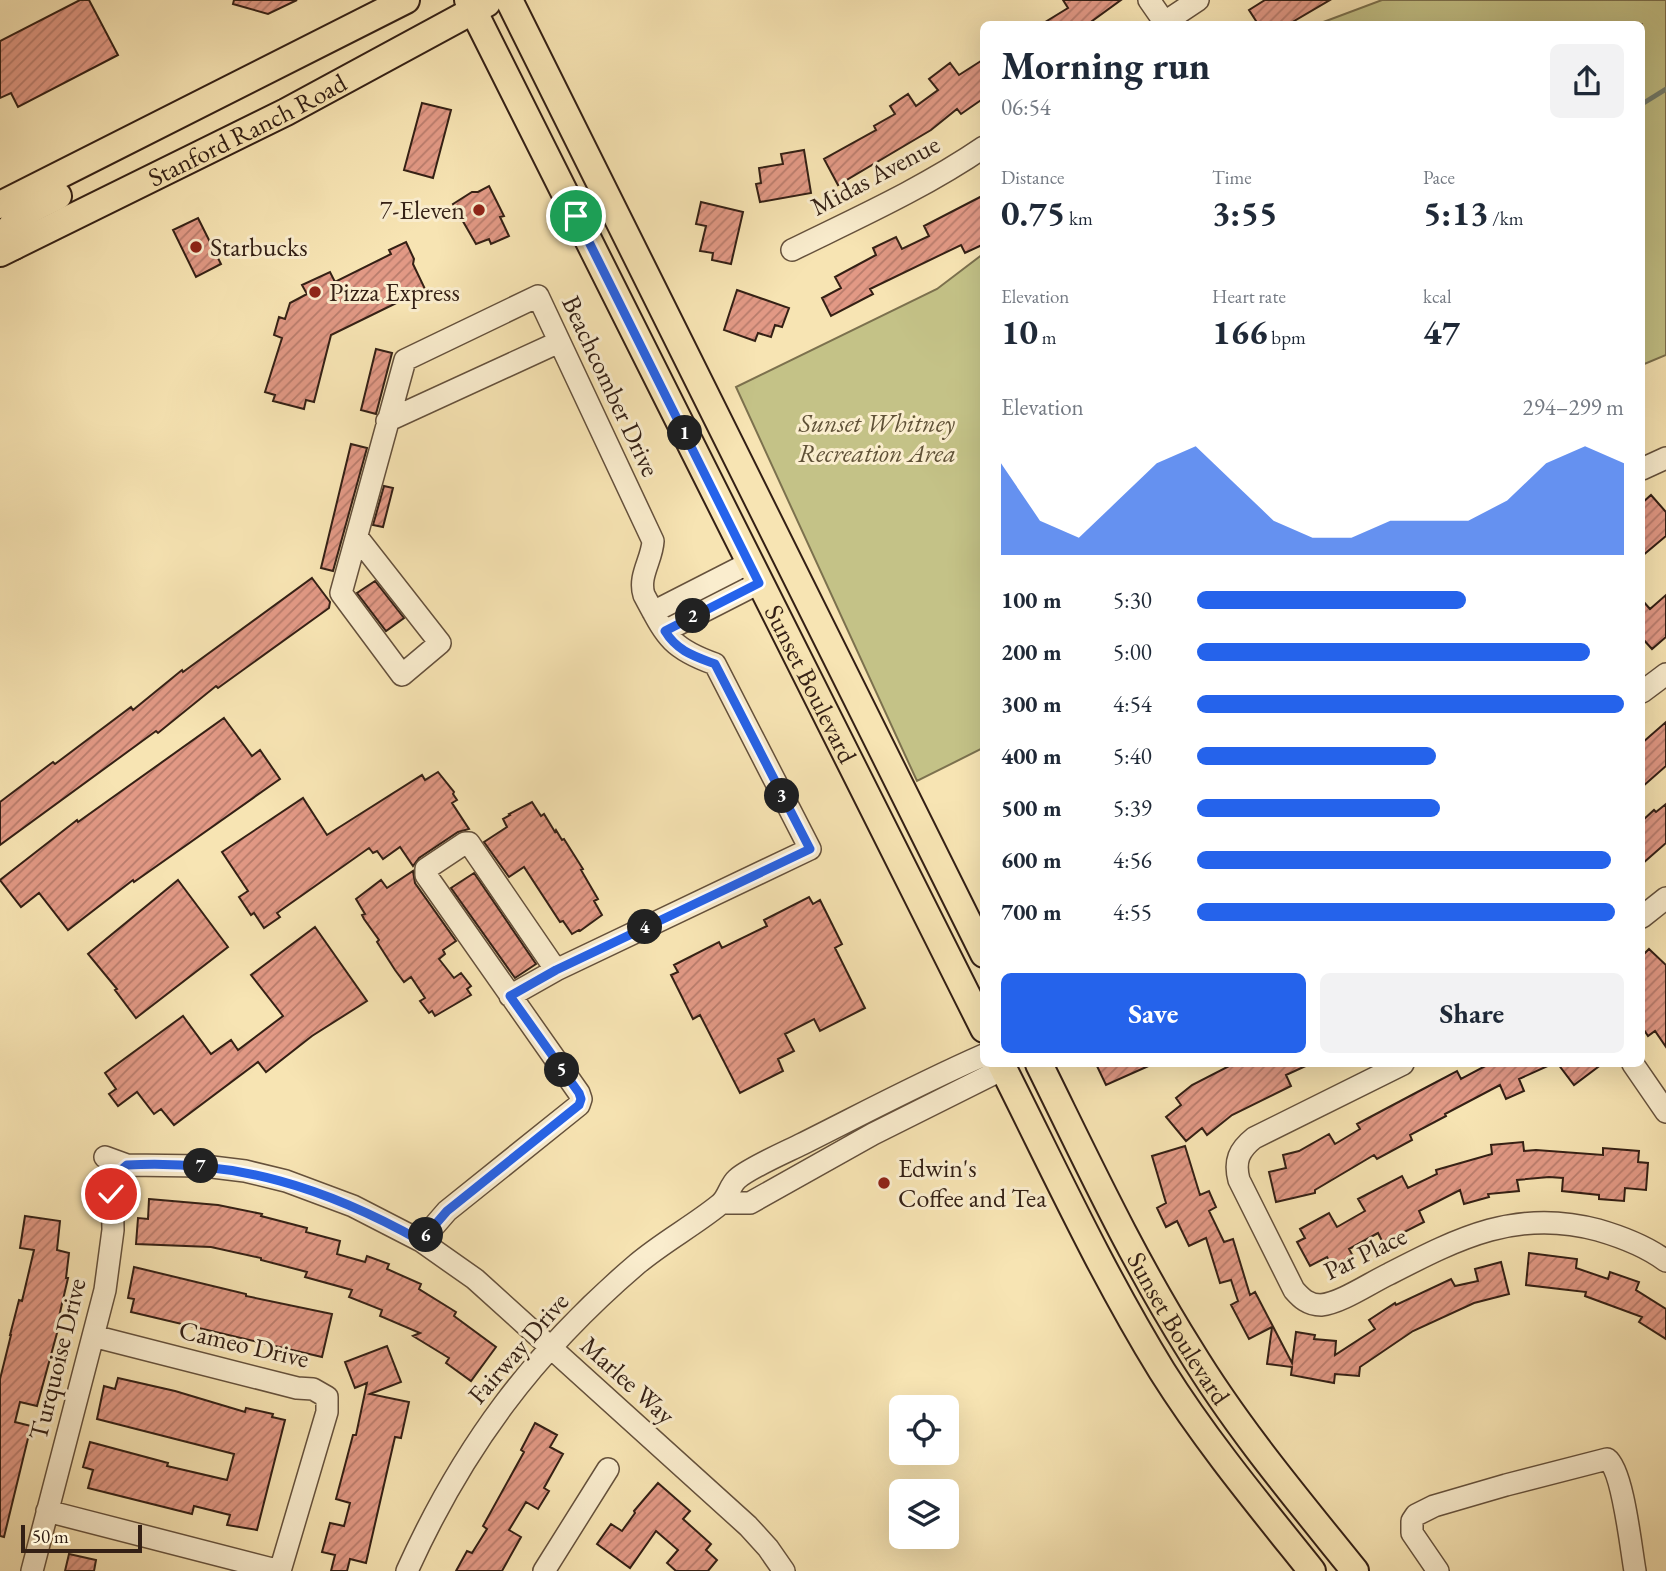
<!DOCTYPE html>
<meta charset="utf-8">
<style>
:root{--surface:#fff;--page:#f2f2f3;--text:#1f2937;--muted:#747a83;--accent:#2563eb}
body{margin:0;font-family:"EB Garamond",serif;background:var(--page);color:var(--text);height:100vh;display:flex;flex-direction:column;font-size:26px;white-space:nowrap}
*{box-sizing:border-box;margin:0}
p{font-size:23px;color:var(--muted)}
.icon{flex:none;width:38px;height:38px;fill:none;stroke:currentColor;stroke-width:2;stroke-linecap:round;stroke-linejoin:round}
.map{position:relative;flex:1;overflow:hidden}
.drawer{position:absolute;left:980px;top:21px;width:665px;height:1046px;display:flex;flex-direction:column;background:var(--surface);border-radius:10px;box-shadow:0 7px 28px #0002}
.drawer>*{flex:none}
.buttons{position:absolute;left:889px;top:1395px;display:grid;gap:14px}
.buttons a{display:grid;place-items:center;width:70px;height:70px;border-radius:10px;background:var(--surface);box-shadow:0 7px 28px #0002;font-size:35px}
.scale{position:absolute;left:21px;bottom:18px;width:121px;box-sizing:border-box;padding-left:7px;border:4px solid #342015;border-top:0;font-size:19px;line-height:24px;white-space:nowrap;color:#342015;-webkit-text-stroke:5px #faedce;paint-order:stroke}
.pin{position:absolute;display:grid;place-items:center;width:60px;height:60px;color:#fff;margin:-30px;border:4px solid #fff;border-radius:50%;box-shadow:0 2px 7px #0007}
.km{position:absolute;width:35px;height:35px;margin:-18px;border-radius:50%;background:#222;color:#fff;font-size:19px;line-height:35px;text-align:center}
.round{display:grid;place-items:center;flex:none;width:74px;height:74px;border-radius:10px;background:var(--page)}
.overview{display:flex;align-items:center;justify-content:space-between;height:119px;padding:0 21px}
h1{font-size:38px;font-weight:700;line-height:52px}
.metrics{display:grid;grid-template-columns:repeat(3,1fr);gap:10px;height:119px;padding:7px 21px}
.metrics div{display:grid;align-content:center}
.metrics b{font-size:35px;font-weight:700}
.metrics small{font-size:19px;font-weight:400}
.metrics p{font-size:19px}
.chart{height:196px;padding:14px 21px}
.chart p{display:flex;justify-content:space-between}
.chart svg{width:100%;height:126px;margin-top:7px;fill:var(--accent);opacity:.7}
.primary-button{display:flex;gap:14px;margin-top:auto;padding:14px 21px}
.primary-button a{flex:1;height:80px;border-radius:10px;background:var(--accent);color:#fff;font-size:28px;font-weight:700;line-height:80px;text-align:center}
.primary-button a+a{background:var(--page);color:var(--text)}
ul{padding:0 21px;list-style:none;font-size:23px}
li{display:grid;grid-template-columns:112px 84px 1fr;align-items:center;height:52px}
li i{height:18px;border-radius:9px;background:var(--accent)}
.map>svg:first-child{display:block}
.park{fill:#c4c287;stroke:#7c714e;stroke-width:2}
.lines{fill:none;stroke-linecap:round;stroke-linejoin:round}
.stream{stroke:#737f70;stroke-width:5}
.building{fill:url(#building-hatch);stroke:#342015;stroke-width:2}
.minor-casing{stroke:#65513c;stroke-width:24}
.major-casing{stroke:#342015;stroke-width:30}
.minor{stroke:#faedce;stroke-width:21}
.major{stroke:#f7e4b3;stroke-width:26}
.route-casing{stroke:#fff;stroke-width:14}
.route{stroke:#2563eb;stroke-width:9}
.poi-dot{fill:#8f2418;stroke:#faedce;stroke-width:2.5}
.labels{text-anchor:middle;stroke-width:6;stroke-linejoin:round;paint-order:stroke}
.street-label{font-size:26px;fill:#342015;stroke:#faedce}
.poi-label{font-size:26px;fill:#342015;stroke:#faedce;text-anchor:start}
.park-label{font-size:26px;font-style:italic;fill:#5f5137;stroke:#faedce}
</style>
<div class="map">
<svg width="1666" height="1571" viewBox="0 0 1666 1571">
<defs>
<pattern id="building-hatch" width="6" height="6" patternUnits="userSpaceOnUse" patternTransform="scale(1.75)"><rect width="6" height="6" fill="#e29985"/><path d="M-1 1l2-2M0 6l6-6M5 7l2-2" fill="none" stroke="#b87c6c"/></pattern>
</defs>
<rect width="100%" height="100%" fill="#f7e4b3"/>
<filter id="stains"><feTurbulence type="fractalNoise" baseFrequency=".00286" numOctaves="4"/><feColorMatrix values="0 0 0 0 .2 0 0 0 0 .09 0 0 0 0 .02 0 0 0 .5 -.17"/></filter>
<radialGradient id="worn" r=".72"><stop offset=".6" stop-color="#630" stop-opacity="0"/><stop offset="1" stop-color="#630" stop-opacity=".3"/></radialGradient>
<path class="park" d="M1382,0H1666V355L1642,365V24H1318Z
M983,254V748L917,781L736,387L937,289Z"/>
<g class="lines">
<path class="stream" d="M1642,104L1666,89"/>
</g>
<path class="building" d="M80,0H89L118,55L18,107L11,93L0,98V41Z
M234,0H297L268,14L233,4Z
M1063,0H1121L1088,24H1042L1068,8Z
M1265,0H1330L1289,24H1258L1249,10Z
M984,59V98L961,114L957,109L931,130L838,185L824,159L876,130L874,126L895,114L890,106L908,94L916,106L938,90L929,79L950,63L959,75Z
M422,103L451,110L433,178L404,170Z
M804,150L811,193L760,202L756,184L761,183L759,168L783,164L781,154Z
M489,186L504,216L500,217L509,236L491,244L489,239L476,244L453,204L472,192H478Z
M984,195V244L965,253L961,245L870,289L873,294L831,316L822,298L841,288L835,277L876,255L873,248L896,237L902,249L929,236L924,226Z
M701,202L743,212L731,264L712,260L713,253L700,251L706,226L696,224Z
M198,218L221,264L196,277L173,230Z
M406,242L414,259L413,264L425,289L331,335L314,402L306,400L304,409L273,401L275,395L265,392L282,338L274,335L279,317L285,319L290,303L307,294L302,285L330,272L335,282L391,254L389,250Z
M737,290L789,308L782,327L775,325L771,337L758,333L755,341L724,330Z
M376,349L392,353L376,414L361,410Z
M351,444L367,448L333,571L321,568Z
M384,486L393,488L383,527L373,525Z
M1651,495L1666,512V536L1642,556V503Z
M312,578L330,602L329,608L218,688L216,686L158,733L156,731L0,845V802L53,762L55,764L131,707L133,710L182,670L183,672Z
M375,581L404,618L386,631L357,593Z
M1666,595V637L1652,649L1642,638V600L1650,609Z
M224,718L252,756L260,750L280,779L134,882L133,880L68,930L39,893L21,907L0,880L77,820L78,822Z
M1666,722V766L1642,787V743Z
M438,772L454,792L453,794L457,800L452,803L469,829L458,832L419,858L413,866L400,847L383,859L377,851L373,853L369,848L277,913L280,917L264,928L254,913L251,915L239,897L248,891L222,852L303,798L327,835L422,775L425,780Z
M532,802L541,816L544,814L555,832L556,830L562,840L564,839L583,869L581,870L598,899L594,901L602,915L580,931L579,930L572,934L563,921L560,922L524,867L509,877L484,842L507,827L503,819L510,815L509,814Z
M1666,804V843L1642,864V821L1654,810L1656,812Z
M413,871L415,883L456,941L443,950L445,954L439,959L454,978L461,973L471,986L467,989L471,995L435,1016L432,1011L429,1013L420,1001L425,998L411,977L404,982L395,970L377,942L379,940L364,919L362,915L365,914L356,899L381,880L387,888Z
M474,873L536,964L515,978L451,888Z
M178,880L228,947L136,1018L115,990L117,989L88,954Z
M809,897L813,904L820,900L842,944L835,948L865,1008L820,1031L814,1019L785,1034L794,1051L778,1059L783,1071L740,1093L700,1015L693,1019L671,975L678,972L674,965L719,942L722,948L767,926L764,920Z
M315,927L367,1001L312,1036L266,1072L258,1062L174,1125L161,1109L154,1114L137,1092L118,1106L109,1094L116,1089L105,1073L183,1016L211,1054L231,1040L238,1050L283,1016L251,975Z
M1649,949L1666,965V1047L1655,1031L1648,1036L1642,1027V956Z
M1096,1064H1153L1106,1085Z
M1233,1064H1310L1286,1075L1291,1086L1232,1115L1207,1135L1202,1128L1186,1141L1166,1117L1181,1105L1176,1098L1192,1085Z
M1489,1064H1552L1519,1079L1524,1091L1506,1099L1500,1085L1445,1114L1446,1116L1410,1135L1412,1140L1377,1159L1374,1155L1315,1190V1193L1276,1202L1269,1172L1286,1168L1283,1155L1299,1151L1329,1134L1335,1144L1360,1129L1357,1124L1425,1088L1457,1071L1461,1079Z
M1558,1064H1602L1574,1085Z
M1523,1142L1524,1151L1536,1150L1603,1155V1148L1639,1151L1638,1162L1648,1163L1646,1190L1625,1188L1624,1201L1599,1199V1195L1562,1191L1563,1178L1549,1177L1517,1180L1519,1191L1488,1194L1489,1197L1464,1204L1460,1190L1419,1211L1424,1222L1383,1243L1378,1233L1349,1249L1353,1256L1333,1267L1327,1257L1310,1266L1297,1242L1305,1238L1300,1229L1329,1213L1337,1227L1365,1211L1358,1199L1402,1176L1408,1188L1437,1174L1436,1170L1492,1154L1491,1145Z
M1185,1146L1200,1195L1209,1191L1216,1207L1209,1211L1224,1242L1233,1239L1250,1295L1255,1292L1292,1363L1296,1332L1315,1335L1314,1339L1336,1341L1335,1355L1375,1329L1369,1320L1395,1303L1396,1305L1451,1279L1455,1286L1478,1281L1475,1269L1501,1262L1509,1294L1474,1303L1413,1331L1360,1367L1359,1376L1335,1374L1334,1383L1291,1375L1292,1367L1267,1364L1272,1327L1249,1339L1231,1305L1238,1301L1231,1280L1220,1283L1206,1238L1189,1246L1177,1221L1166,1227L1157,1208L1166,1203L1152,1156Z
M149,1199L218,1205L262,1214L261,1216L307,1228L306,1232L340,1241L337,1254L365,1262L367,1256L389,1264L387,1269L421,1284L419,1289L456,1312L454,1316L496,1347L471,1381L446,1363L449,1358L413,1336L420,1333L380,1316L382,1310L349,1297L352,1290L305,1277L307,1272L261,1260V1258L211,1247L136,1244L138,1218L148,1219Z
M25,1216L60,1221L57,1250L69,1253L66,1278H68L58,1321L60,1322L37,1406L20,1402L15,1422L31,1426L4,1537L0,1536V1379L11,1335H10L19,1300L22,1301L34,1250L20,1248Z
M1529,1253L1577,1259L1576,1268L1608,1279L1610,1272L1639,1282L1636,1290L1666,1309V1339L1639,1322L1642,1317L1585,1296L1586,1292L1526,1285Z
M134,1267L246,1294V1296L332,1314L322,1357L131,1312L134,1299L128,1298Z
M387,1346L401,1382L370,1394L409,1402L401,1438L395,1437L366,1563L350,1559L347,1571H331L335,1555L322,1552L330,1523L344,1526L350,1503L336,1499L353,1435H356L367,1383L355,1388L345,1362Z
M118,1378L175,1391L245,1412L246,1408L273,1414L272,1417L285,1420L257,1530L227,1525L230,1515L194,1506L192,1514L88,1488L93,1470L83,1467L90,1442L168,1463L167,1466L227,1480L234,1454L97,1419L104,1386L115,1389Z
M535,1423L557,1435L550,1447L563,1454L544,1488L549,1491L538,1509L526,1502L509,1530L521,1537L502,1571H456L467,1551L472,1553L487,1529L483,1526L524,1452L521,1450Z
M658,1483L690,1511L683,1519L711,1544L706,1550L717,1560L708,1571H676L667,1563L678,1550L656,1531L630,1568L597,1544L611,1524L622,1531L635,1513L634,1511Z
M69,1554L96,1560L94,1571H65Z"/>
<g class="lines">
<defs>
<path id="minor" d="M1149,0L1165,23
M1162,24L1198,0
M792,250C857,218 924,188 984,147
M387,421L559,342
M1642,469L1666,458
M357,537L440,643L402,675L341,593L405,360L538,296L653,541C652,560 638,576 644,595C666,636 670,648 715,664L810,849L556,970L510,996
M653,612L749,563
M665,631L759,583
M1642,692L1666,674
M1642,917L1666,898
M1403,1064L1254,1138C1239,1150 1234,1161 1239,1180L1294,1290C1301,1298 1308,1305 1321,1305C1341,1303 1370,1283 1389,1274C1459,1238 1517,1208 1598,1230C1622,1237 1646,1246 1666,1261
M1633,1064L1666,1112
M105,1157L127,1165L204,1166L245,1171L286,1181L353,1206L421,1241L475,1279L748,1526L768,1548L784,1571
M722,1203H750L873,1134L1003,1069
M421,1241L447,1211L579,1105L581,1099L579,1093L426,875V869L465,843H469L556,970
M47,1511L280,1571L327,1412V1397L313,1389L297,1388L93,1336
M32,1571L105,1290L113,1230L112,1178L127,1165
M407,1571C463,1447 533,1353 637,1264C663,1242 693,1226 719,1205C728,1199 729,1186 737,1179C749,1168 786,1152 802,1144C862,1114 922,1082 984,1055
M544,1571L608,1469
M1438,1571L1412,1533V1521L1416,1515L1434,1506L1506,1485L1607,1459C1623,1470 1631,1549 1635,1571"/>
<g id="major">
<path id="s1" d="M468,0L984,1029"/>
<path d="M509,0L984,954"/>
<path d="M0,205L406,0"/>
<path d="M14,246L10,228C22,211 41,205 58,196"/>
<path id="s2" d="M0,253L286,112L487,3"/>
<path d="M1001,1064C1053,1167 1101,1272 1162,1371C1206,1441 1260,1506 1312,1571"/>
<path id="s3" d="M1039,1064C1087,1161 1132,1258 1190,1350C1238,1429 1298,1500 1355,1571"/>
</g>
</defs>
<use href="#minor" class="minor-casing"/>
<use href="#major" class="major-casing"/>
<use href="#minor" class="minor"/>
<use href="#major" class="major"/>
</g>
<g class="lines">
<defs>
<path id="route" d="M111,1194L112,1178L127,1165C236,1159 327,1188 421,1241L447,1211L579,1105L581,1099L579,1093L510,996L556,970L810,849L715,664C694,656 677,651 665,631L759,583L576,216"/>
</defs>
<use href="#route" class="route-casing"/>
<use href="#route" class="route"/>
</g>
<g class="poi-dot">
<circle cx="479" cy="210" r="7"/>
<circle cx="196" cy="247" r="7"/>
<circle cx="315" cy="292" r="7"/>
<circle cx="884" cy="1183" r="7"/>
</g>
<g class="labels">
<g class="street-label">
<text dy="9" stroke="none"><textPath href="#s2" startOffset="276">Stanford Ranch Road</textPath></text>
<text transform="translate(875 175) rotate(-28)" y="9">Midas Avenue</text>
<text transform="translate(611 386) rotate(65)" y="9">Beachcomber Drive</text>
<text dy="9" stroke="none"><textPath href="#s1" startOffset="765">Sunset Boulevard</textPath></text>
<text transform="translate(1365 1253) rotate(-26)" y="9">Par Place</text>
<text dy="9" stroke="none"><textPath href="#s3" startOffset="299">Sunset Boulevard</textPath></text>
<text transform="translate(244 1344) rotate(13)" y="9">Cameo Drive</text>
<text transform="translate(518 1348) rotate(-49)" y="9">Fairway Drive</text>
<text transform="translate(57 1359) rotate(-76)" y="9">Turquoise Drive</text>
<text transform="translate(628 1380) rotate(42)" y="9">Marlee Way</text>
</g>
<g class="poi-label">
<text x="465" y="219" text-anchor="end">7-Eleven</text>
<text x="210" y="256">Starbucks</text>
<text x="329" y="301">Pizza Express</text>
<text x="898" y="1177">Edwin's<tspan x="898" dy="30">Coffee and Tea</tspan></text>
</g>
<g class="park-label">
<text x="877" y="432">Sunset Whitney<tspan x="877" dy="30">Recreation Area</tspan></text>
</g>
</g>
<rect width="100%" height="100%" filter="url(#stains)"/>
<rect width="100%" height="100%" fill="url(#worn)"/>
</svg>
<div class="buttons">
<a><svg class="icon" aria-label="locate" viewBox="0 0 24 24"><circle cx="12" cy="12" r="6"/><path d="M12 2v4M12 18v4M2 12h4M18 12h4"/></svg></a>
<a><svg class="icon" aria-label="layers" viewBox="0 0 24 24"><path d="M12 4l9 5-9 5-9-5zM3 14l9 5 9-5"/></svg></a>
</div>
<div class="scale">50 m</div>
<div class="pin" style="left:576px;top:216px;background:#1e9e55"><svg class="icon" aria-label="arrive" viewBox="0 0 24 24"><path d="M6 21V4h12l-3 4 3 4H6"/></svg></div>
<div class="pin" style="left:111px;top:1194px;background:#d93025"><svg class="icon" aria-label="check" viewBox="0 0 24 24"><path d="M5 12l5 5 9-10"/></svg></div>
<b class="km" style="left:685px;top:433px">1</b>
<b class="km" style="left:693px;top:616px">2</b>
<b class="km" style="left:782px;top:796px">3</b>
<b class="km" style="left:645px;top:927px">4</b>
<b class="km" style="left:562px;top:1070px">5</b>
<b class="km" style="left:426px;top:1235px">6</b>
<b class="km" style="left:201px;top:1166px">7</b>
<section class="drawer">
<div class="overview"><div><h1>Morning run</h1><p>06:54</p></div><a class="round"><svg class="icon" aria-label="share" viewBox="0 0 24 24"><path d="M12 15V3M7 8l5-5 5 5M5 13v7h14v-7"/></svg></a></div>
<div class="metrics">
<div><p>Distance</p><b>0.75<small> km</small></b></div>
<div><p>Time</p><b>3:55</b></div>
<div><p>Pace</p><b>5:13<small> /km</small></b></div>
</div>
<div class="metrics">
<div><p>Elevation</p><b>10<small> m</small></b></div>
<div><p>Heart rate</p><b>166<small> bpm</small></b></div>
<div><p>kcal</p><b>47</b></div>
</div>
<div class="chart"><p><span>Elevation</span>294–299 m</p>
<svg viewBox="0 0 160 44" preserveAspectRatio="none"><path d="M0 44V12L10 32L20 38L30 25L40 12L50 6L60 19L70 32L80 38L90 38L100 32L110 32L120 32L130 25L140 12L150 6L160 12V44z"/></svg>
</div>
<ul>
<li><b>100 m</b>5:30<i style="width:63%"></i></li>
<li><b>200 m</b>5:00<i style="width:92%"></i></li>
<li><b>300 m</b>4:54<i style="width:100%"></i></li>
<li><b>400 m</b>5:40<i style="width:56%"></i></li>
<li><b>500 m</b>5:39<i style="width:57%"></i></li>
<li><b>600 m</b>4:56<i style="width:97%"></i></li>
<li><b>700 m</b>4:55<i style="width:98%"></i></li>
</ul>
<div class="primary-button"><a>Save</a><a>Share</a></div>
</section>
</div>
